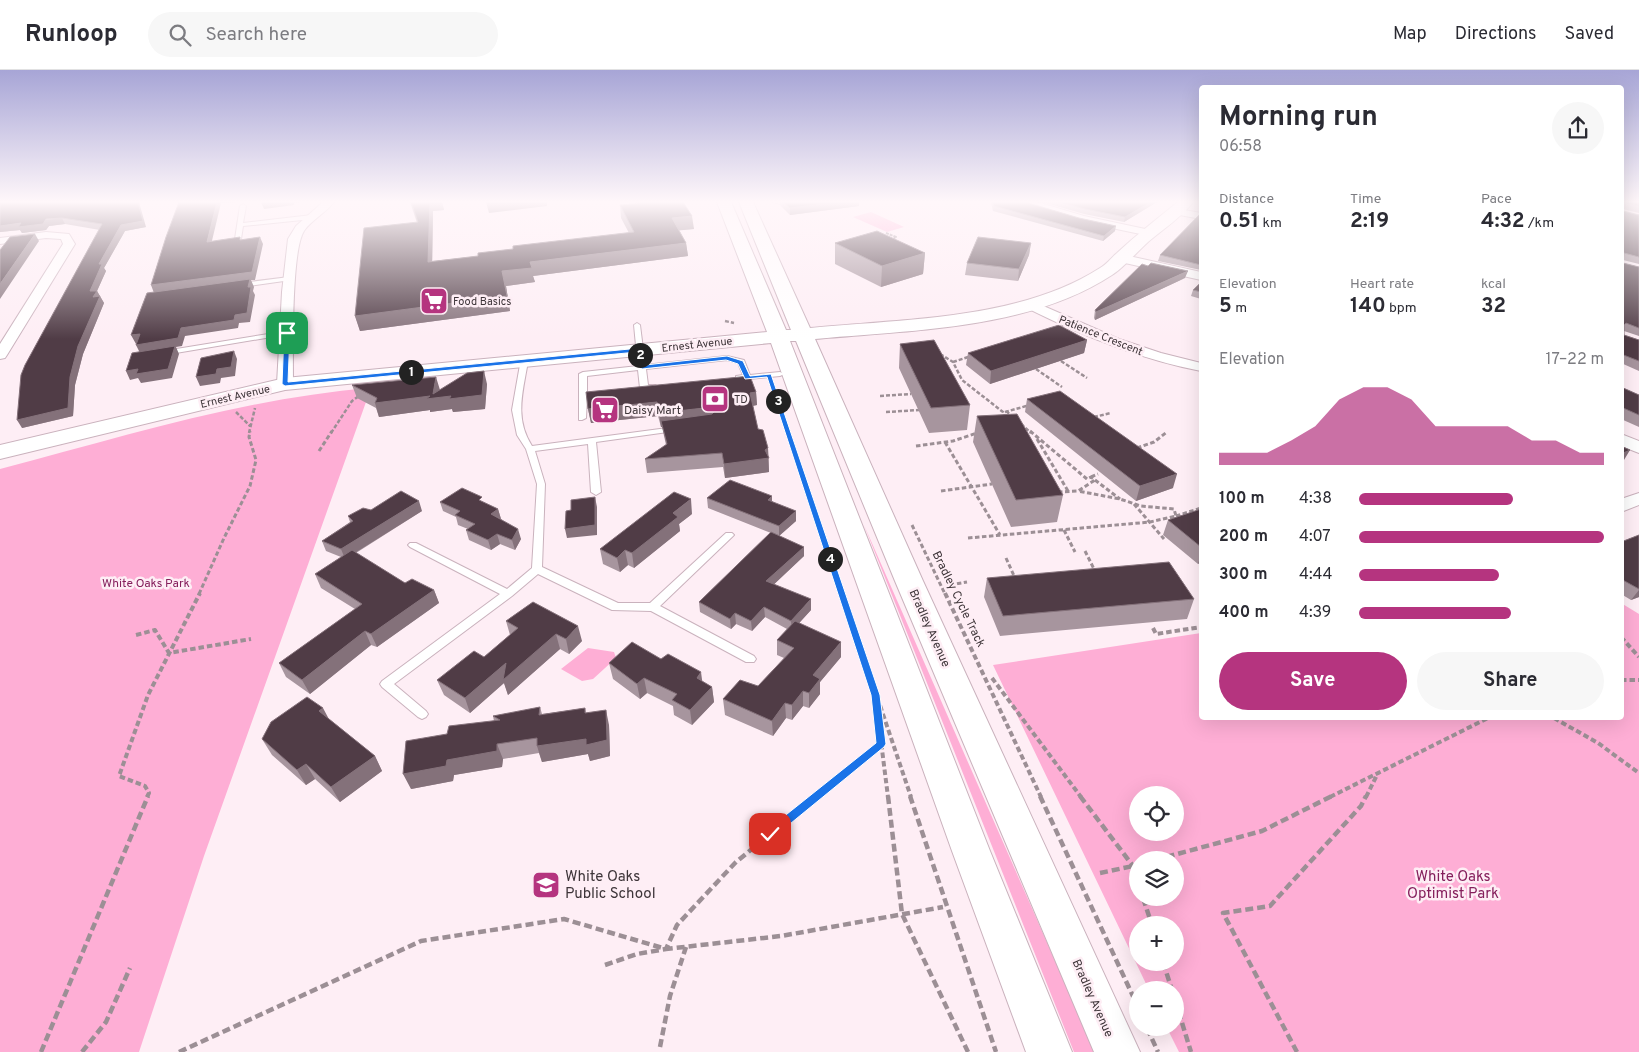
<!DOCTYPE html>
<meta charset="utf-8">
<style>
:root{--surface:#fff;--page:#f7f7f7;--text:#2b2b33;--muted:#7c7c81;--line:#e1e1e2;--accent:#b5347f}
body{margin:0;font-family:Overpass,sans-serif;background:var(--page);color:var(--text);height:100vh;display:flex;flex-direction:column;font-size:19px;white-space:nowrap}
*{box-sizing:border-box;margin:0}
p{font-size:16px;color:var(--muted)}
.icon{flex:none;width:28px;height:28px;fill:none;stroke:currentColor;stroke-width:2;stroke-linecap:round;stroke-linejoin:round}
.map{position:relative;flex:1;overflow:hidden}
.panel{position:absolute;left:1199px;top:15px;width:425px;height:635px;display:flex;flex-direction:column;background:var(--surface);border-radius:5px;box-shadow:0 5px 20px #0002}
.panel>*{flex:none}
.tools{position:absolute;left:1129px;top:716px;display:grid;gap:10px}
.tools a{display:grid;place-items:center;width:55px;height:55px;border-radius:50%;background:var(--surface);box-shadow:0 5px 20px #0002;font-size:25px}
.pin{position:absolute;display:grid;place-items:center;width:42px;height:42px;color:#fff;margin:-21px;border-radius:10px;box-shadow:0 2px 8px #0006}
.km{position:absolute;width:25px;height:25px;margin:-12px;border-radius:50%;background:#222;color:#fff;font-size:14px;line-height:25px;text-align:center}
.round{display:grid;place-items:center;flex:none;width:52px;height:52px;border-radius:26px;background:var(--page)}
.head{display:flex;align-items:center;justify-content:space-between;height:85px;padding:0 20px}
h1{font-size:28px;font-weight:700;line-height:38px}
.figures{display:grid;grid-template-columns:repeat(3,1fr);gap:8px;height:85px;padding:5px 20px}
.figures div{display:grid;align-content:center}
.figures b{font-size:21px;font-weight:700}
.figures small{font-size:14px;font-weight:400}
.figures p{font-size:14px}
.chart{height:140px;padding:10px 20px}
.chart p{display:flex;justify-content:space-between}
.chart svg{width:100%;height:90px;margin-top:5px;fill:var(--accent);opacity:.7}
.cta{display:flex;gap:10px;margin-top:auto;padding:10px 20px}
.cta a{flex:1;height:58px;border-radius:30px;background:var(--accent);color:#fff;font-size:20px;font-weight:700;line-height:58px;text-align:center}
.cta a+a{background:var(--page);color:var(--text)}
ul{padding:0 20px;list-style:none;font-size:16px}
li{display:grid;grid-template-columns:80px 60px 1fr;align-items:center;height:38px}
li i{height:12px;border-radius:6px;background:var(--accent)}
header{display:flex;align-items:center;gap:30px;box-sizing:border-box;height:70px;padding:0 25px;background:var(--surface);border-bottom:1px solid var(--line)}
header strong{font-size:24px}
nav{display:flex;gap:28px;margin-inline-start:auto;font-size:18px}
.search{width:350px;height:45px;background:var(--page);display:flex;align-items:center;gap:12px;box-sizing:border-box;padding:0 18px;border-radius:28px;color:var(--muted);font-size:19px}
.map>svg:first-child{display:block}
.green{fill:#feaed5;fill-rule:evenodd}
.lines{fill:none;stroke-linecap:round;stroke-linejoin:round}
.lane-casing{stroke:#cab2bd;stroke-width:2}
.street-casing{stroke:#cab2bd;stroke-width:2}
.secondary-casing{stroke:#cab2bd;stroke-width:2}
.path-far4{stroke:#9c8f95;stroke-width:2;stroke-dasharray:3 1;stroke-linecap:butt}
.path-far3{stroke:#9c8f95;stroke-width:2.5;stroke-dasharray:4 2;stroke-linecap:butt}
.path-far2{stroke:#9c8f95;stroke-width:3;stroke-dasharray:4.5 2.5;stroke-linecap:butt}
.path-far1{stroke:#9c8f95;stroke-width:4;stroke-dasharray:5.5 3;stroke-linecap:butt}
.path{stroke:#9c8f95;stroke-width:4.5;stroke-dasharray:8 4;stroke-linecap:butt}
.lane{fill:#fff;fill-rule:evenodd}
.street{fill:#fff;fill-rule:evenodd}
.secondary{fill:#fff;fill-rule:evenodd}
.wall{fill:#a7959e}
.shaded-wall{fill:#84717a}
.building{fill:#503c46;stroke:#84717a}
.route{fill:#1a73e8;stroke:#fff}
.labels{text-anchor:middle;stroke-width:5;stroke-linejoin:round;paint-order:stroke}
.far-poi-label{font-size:11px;fill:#3e3539;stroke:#feeef5;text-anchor:start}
.far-street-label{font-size:11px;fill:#3e3539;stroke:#feeef5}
.poi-label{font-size:12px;fill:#3e3539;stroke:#feeef5;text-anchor:start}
.park-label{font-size:12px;fill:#851f5c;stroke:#feeef5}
.street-label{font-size:12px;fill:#3e3539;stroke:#feeef5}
.near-poi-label{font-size:15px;fill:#3e3539;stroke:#feeef5;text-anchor:start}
.near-park-label{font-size:15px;fill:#851f5c;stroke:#feeef5}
</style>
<header>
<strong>Runloop</strong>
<div class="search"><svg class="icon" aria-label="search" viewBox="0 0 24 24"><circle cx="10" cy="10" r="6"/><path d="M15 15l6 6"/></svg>Search here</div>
<nav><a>Map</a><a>Directions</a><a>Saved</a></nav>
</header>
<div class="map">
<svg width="1639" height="982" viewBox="0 0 1639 982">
<rect width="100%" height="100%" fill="#feeef5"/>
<path class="green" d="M871,142L904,157L887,162L853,147Z
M371,318L204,786L139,982H0V399C123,367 245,328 371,318Z
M864,455L1095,982H1074Z
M1621,533L1639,544V982H1179L1167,958H1175V920H1149L993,595L1201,563V648H1621ZM1138,725H1175V762H1138ZM1138,790H1175V828H1138ZM1138,855H1175V892H1138Z
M588,578L614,582L616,588L593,609L582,611L561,599Z"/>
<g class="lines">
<defs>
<path id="lane" d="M772,132H784L781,134Z
M243,134L246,136L243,153L312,145L315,147L312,149L243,156L241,169L238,171L235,169L240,136Z
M289,207L291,208V210L241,217L238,215L241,213Z
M637,253L640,255L645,295L727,286L744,290L750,305L780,302L784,304L780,306L739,310H736V306L743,305L738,293L727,290L646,299L648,315H655L659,317C655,321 644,322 640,318L638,300L587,306V323L593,325L587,327L586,348L582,350H579V304L583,302L638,296L634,255Z
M287,261L290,263L289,264L164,285L160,283L164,281Z
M521,289H527L528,291C523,322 514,348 532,376L675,357L679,359L675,361L596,372L601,422L596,425L591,422L588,374L535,381L545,414L542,497L618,533H650L726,463H732L734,465L732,467L660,536L754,586L756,589L754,592H746L651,541L612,540L538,504L512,526L394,614L426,641L428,644L426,647L422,649L418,647L382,617L380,614L382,611L500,524L410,477L408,475L410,473H416L507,519L532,498L537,414L526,379L517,365L512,340Z"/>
<path id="street" d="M323,132H334C326,143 311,150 304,161C291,181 293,285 293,314L290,317H280L277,314L282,222L288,169L296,156Z
M1022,132H1037L1084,146L1150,160L1156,163L1150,166L1078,151L1023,134Z
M1173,138L1201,143V149L1169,143L1168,141Z
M46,162L69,164L75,174L7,285L5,288L0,289V274L63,174L61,169L46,168L0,174V168Z
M1120,184L1201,202V210L1116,191L1114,188L1116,185Z
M1032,231L1119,269L1161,283L1201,293V301C1140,289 1083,266 1027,238L1025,235Z
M1621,364L1639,371V383L1621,376Z
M1639,423V435L1621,442V429Z"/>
<path id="secondary" d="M717,132H731L786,260H791L739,132H753L810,258C903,249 1019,250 1100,198C1107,194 1111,188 1117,183C1136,165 1157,149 1178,132H1193C1182,147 1162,160 1148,172C1137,182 1123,198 1112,205C1028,260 911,260 815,269L923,511L1140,982H1094L895,511L796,271H790L990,781L1072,982H1026L952,781L771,273L285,320L0,389V375L285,308L767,262Z"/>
</defs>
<use href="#lane" class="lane-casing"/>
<use href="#street" class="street-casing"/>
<use href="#secondary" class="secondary-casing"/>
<path class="path-far4" d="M886,163L896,167L891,171"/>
<path class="path-far3" d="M725,251L734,253
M940,284L953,292L962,310L1003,342L1005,348
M1061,291L1087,308
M953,292L971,286
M1036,299L1062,317
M773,317L788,363
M880,326L911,324
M1006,341L1012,346
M236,342L250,356
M886,342L919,340
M1005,342L1030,335
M1094,347L1111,343
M1021,354L1031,363
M249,363L255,338
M331,363L352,331L359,326"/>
<path class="path-far2" d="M788,361L842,524
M1030,361L1087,409L1091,407L1120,429
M1037,369L1068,421
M945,372L1000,465
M916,376L953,371L977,363
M1137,378L1154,372L1167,362
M319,381L332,361
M1091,407L1098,404
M941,421L992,414
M1058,422L1078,421L1095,410
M1134,434L1164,469
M1176,446L1201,438
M912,455L945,524
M1064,460L1075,482
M968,468L1150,452L1176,446L1174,439L1141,436L1120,429L1078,421
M1085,481L1095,501
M1006,488L1015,508
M950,515L967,512
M199,524L224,468L250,416L256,390L249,367L250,361"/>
<path class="path-far1" d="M842,523L911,727
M945,523L1041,727
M1153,558L1156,564L1201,557
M136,565L155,560L169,583L251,569
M1621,567L1639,587
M992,608L1081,727
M1621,610H1639
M876,632L888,727
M1554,648L1598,673L1639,703
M147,727L149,723L145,716L119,706L148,625L200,523
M816,727L880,675
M1330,727L1488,648
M1366,727L1378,703"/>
<path class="path" d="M888,726L902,844L968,982
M910,726L996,982
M1040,726L1138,937
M1080,726L1133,796L1138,809
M1155,790L1262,761L1332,726
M1100,803L1138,795
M1143,828L1152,855
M1163,892L1172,920
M605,895L637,884L666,879L677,855L736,792L817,726
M1175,930L1191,982
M1147,958L1158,982
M660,977L670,926L686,877
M41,982L148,726
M82,982L106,952L130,898
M179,982L421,871L564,849L666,879L781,866L943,837
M1297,982L1223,843L1270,836L1361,736L1366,726"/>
<use href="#lane" class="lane"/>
<use href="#street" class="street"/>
<use href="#secondary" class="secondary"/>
</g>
<path class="wall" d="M0,132L146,157L125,161L104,198L106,201L97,221L104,233L83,284L75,315L73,346L22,358L100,160L65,154L49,156L46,160L22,163L20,160L0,162Z
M410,132H442L444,140L433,141L432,191L478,186L629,163L621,148L620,135L637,134L636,132H683L694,159L679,160L686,173L688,186L533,206L535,212L506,216L510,241L360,261L355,246L417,153Z
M780,132H859V136L790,145L780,135Z
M991,132H1025L1115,161L1103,171L993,141Z
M1042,132H1157L1124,152L1084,144Z
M1621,132H1639V143L1623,139V141L1639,145V194L1623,190V193L1639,197V266L1624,261V265L1639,270V301L1621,293Z
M1201,145V200L1158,191L1160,185Z
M835,173L925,183L923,204L881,217L835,194Z
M1031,173L1029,185L1018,211L965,205L967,193Z
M1185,208L1095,250L1094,248L1095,240Z
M1201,212V229L1191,226L1193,220Z
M1087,270L1084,283L990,314L966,295L968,283Z
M900,274L970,335L967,360L929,363L899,298Z
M487,314L485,339L453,342L452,339L430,342V340L379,347L376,338L357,328L352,315L440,320Z
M1621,317L1639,325V357L1621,349Z
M756,322L757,335L753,336L758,359L768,378L769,402L725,408L723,397L647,403L645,389L666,375L662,357H661L658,346L591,353L588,339Z
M1027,329L1173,418L1136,431L1025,342Z
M977,346L1063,425L1057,452L1011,457L973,372Z
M772,426V431L796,451L779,466L804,477V486L774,514L811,540L799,553L841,587L820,612V624L809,638L803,636L792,650L786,648L773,666L725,645L723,629L758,616L784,588L777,585V570L787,559L765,547L752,561L736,554L731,559L700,542L699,532L771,463L708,438L707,428Z
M440,432L484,433L498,439L501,449L521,469L515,480L500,474L491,480L469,470L466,460L468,459L458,455L456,447L443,441Z
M1201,439V492L1198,494L1163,465L1168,450Z
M371,440L422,441L356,483L405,513L434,520L439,533L377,577L371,575L310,624L286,607L279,593L355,539L321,518L315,504L341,487L326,481L322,471L350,452L348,446Z
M692,444L679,454L680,461L634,498L628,495L620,502L603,494L600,479Z
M1639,465V527L1631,530L1621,524V472Z
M987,508L1194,529L1187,549L1000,566L984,527Z
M533,532L582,571L569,584L560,579L508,625L504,613L470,643L444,625L437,610L484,587L510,565L506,551Z
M661,589L712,617L714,632L692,655L674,645L673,636L647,623L640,629L613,609L609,593Z
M540,637L542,644L585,638L586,643L609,655L610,686L590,691L588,684L542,692L539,683L503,689L502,697L454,705L453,711L411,719L447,664L494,651L493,646Z
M328,648L375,686L382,701L340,732L315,709L306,715L272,685L262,669Z"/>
<path class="shaded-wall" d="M138,132H139L146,157L125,161L104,198L106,201L97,221L104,233L83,284L75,315L73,346L22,358L17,350L70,307L90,221L99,194L121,155Z
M217,132H236L221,133L210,179L207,172Z
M261,132H301L294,133V135L264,139Z
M430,132H442L444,140L433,141L432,206L428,192Z
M486,132H547V136L489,143Z
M840,132H859V136L790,145V138Z
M1151,132H1157L1124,152L1125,147Z
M692,146L694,159L673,161L672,148Z
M62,148L65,154L49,156L46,160L22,163L20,160L0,162V156Z
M1116,156L1115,161L1103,171L1104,166Z
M35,164L39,171L0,229V214Z
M260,167L263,174L255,210H251L254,217L253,221L255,225L250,252L239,253L238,258L185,266L182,276L176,277L179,284L172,308L141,313L138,308L130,310L126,301L140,283L136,275L181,258L235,245L248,217L154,223L151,215Z
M686,173L688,186L533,206L535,212L506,216L510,241L360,261L355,246L502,201L530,192Z
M1031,173L1029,185L1018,211L1019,199Z
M925,183L923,204L881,217L882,196Z
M1188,201L1185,208L1095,250L1096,242Z
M140,264L144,272L136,274L131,265Z
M1087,270L1084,283L990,314L991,301Z
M234,281L237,289L235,306L221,308L220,313L200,316L196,307L217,299Z
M484,301L487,314L485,339L453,342L452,339L430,342V340L379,347L375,333L433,324L436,307L440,320Z
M756,322L757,335L751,336L750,323Z
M657,332L658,346L591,353L588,339Z
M713,337L714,351H661L662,357H661L659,343Z
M768,378L769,402L725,408L724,394L765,380Z
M1630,380L1624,390L1621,391V384Z
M1177,404L1173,418L1136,431L1140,416Z
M772,426V435L768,430Z
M595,427L597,437V465L567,468L565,459Z
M691,429L692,444L679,454L680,461L634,498L632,483L673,443Z
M419,431L422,441L345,489L341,479Z
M498,439L501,449L491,444Z
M796,441V451L779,466V456Z
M518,459L521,469L515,480L512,470Z
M497,464L500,474L491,480L488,470Z
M804,477V486L767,521L766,511Z
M625,480L628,495L620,502L617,488Z
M1201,484V492L1198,494Z
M434,520L439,533L377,577L371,564Z
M1639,520V527L1631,530Z
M811,529V540L792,561L791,551Z
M764,537L765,547L752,561L751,551Z
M735,543L736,554L731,559L730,549Z
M578,556L582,571L569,584L566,569Z
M365,561L371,575L310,624L302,610Z
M556,564L560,579L508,625L504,613L470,643L465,628L506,593Z
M841,572V587L820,612V624L809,638V623L813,605Z
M701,602L703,617L697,608Z
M644,608L647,623L640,629L637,614Z
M712,617L714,632L692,655L690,640Z
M803,621V636L792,650V635Z
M785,633L786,648L773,666L772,651Z
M323,638L331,653L319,641Z
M606,640L609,655L610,686L590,691L588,684L542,692L537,676Z
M497,674L503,689L502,697L454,705L453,711L411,719L403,704Z
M375,686L382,701L340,732L331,717Z
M306,694L315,709L306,715L297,700Z"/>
<path class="building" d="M0,132H138L143,151L121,155L99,194H102L90,221H97L93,227L100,226L78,276L70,307L68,338L17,350L21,305L25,295L102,154L62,148L46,149L43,154L18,157L21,153L0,156Z
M179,132H217L207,172L240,167V170L260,167L252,202L151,215L166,167Z
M411,132H430L428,192L478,186V183L513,179V176L634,162L620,135L643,133L642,132H683L692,146L672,148L686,173L530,192L532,198L502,201L507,226L355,246L364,158L418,152Z
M783,132H840L790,138Z
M993,132H1025L1079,148L1116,156L1104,166L994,136Z
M1059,132H1151L1125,147L1085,139Z
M1621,132H1639V136L1623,132V141L1639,145V187L1624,183L1623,193L1639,197V258L1626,253L1624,255V265L1639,270V291L1621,284Z
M1199,145H1201V195L1160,185Z
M877,161L925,183L882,196L835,173Z
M35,164L0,214V180L10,167Z
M978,167L1031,173L1019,199L967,193Z
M1151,193L1188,201L1096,242L1095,240L1142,194L1148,196Z
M250,209L248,217H251L247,243L235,245L234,250L181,258L178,268L136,275L140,264L131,265L147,223Z
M1201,212V222L1193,220Z
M1059,255L1087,270L991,301L968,283Z
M934,270L970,335L931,338L900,274Z
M175,276L168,299L136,304L138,299L126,301L132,283Z
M234,281L231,297L217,299L216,304L196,307L201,288Z
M484,301L482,325L449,329L451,326L426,329L430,326L375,333L377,328L352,315L436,307L433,324L467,303Z
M750,306L756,322L750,323L758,359L763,360L768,378L765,380L769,388L724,394L722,383L645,389L667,374L661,351L712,344L714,342L713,337L659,343L657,332L588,339L586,322Z
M1621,317L1639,325V345L1621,337Z
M1060,321L1177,404L1140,416L1027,329Z
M1017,344L1063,425L1016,430L977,346Z
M1621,376L1630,380L1621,384Z
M730,410L772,426L768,430L796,441L779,456L707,428Z
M462,418L482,427L479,430L498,439L491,444L518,459L512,470L497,464L488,470L466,460L475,454L455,445L460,441L440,432Z
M401,421L419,431L341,479L322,471L353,451L348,446L363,438L371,440Z
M674,422L691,429L673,443L678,447L632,483L625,480L617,488L600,479Z
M595,427V455L565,459L566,441L571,440V430Z
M1201,439V477L1168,450Z
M771,462L804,477L766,511L811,529L791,551L764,537L751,551L735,543L730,549L699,532Z
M1639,465V519L1621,509V472Z
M352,480L405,513L412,509L434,520L371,564L365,561L302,610L279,593L362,534L315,504Z
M1169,492L1194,529L1003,546L987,508Z
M533,532L578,556L566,569L556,564L503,610L506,593L465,628L437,610L474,581L484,587L518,558L506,551Z
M795,551L841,572L813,605L820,609L809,623L803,621L792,635L785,633L772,651L723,629L740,610L758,616L794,578L777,570Z
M632,572L661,589L668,584L701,602L697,608L712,617L690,640L672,630L677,624L644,608L637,614L609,593Z
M307,627L323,638L319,641L375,686L331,717L306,694L297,700L262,669L271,652Z
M540,637L539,645L585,638V643L606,640L607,670L586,675V669L537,676V668L497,674V681L447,690L446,696L403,704L406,671L447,664L449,656L500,650L493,646Z"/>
<linearGradient id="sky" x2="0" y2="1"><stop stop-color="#a7a5d6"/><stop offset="0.49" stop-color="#fff7fa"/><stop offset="1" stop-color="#fff7fa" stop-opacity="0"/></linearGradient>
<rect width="1639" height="269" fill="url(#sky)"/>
<path class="route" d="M287,261L290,263L288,312L640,278L643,280L645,295L727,286L743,291L750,306L771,304L880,625L886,674L884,677L774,767H767L765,764L767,760L876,673L871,625L767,307L745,309L738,294L726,290L642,299L639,297L637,282L285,316L282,314L284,263Z"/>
<defs>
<symbol id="supermarket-square" viewBox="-11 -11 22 22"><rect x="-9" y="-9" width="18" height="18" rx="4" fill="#b5347f" stroke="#feeef5"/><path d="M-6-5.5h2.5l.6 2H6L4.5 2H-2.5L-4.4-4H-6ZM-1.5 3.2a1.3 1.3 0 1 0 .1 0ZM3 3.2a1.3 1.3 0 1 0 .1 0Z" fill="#fff"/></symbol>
<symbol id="bank-square" viewBox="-11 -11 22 22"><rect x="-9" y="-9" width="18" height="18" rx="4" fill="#b5347f" stroke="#feeef5"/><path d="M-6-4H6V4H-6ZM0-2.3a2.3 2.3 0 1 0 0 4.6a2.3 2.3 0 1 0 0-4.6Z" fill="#fff"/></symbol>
<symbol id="school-square" viewBox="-11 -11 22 22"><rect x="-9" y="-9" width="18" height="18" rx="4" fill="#b5347f" stroke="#feeef5"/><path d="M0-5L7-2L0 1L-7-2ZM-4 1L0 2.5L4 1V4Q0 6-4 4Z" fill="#fff"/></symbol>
</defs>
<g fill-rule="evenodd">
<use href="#supermarket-square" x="418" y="215" width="32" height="32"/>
<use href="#bank-square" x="699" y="313" width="32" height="32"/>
<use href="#supermarket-square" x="589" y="324" width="32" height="32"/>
<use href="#school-square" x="530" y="799" width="32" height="32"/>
</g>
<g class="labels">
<g class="far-poi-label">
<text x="453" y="235">Food Basics</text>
<text x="734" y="333">TD</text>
</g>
<g class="far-street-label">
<text transform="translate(1101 265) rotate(22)" y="4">Patience Crescent</text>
<text transform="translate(697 274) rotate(-6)" y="4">Ernest Avenue</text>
<text transform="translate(235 326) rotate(-13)" y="4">Ernest Avenue</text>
</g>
<g class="poi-label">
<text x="624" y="344">Daisy Mart</text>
</g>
<g class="park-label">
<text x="146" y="517">White Oaks Park</text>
</g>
<g class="street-label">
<text transform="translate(959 529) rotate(64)" y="4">Bradley Cycle Track</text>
<text transform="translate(930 558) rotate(66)" y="4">Bradley Avenue</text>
<text transform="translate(1093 928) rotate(66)" y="4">Bradley Avenue</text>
</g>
<g class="near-poi-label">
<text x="565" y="811">White Oaks<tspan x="565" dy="17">Public School</tspan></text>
</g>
<g class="near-park-label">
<text x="1453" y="811">White Oaks<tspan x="1453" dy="17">Optimist Park</tspan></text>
</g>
</g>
</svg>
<div class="tools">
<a><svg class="icon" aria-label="locate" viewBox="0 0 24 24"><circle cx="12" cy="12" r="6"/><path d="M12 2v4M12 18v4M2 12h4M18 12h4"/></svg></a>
<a><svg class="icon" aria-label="layers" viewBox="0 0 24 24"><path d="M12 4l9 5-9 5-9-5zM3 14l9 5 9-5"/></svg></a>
<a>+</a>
<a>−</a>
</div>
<div class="pin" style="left:287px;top:263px;background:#1e9e55"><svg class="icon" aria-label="arrive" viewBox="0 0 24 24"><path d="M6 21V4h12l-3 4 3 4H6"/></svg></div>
<div class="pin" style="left:770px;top:764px;background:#d93025"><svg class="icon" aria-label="check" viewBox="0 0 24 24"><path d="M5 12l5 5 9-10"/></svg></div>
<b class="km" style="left:411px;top:302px">1</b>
<b class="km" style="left:640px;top:285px">2</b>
<b class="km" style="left:778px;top:331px">3</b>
<b class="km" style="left:830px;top:489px">4</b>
<section class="panel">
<div class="head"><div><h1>Morning run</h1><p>06:58</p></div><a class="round"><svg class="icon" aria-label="share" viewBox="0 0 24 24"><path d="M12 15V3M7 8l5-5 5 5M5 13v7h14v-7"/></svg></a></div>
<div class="figures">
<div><p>Distance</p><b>0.51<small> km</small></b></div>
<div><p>Time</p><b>2:19</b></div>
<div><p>Pace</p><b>4:32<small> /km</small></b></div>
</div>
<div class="figures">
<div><p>Elevation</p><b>5<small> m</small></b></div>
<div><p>Heart rate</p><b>140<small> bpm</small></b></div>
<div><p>kcal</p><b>32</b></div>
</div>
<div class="chart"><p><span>Elevation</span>17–22 m</p>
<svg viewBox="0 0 160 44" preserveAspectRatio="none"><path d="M0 44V38L10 38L20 38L30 32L40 25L50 12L60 6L70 6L80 12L90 25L100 25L110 25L120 25L130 32L140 32L150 38L160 38V44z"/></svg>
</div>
<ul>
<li><b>100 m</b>4:38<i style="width:63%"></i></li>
<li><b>200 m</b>4:07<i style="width:100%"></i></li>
<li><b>300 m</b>4:44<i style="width:57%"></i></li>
<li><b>400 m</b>4:39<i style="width:62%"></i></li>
</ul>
<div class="cta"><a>Save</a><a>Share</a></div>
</section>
</div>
